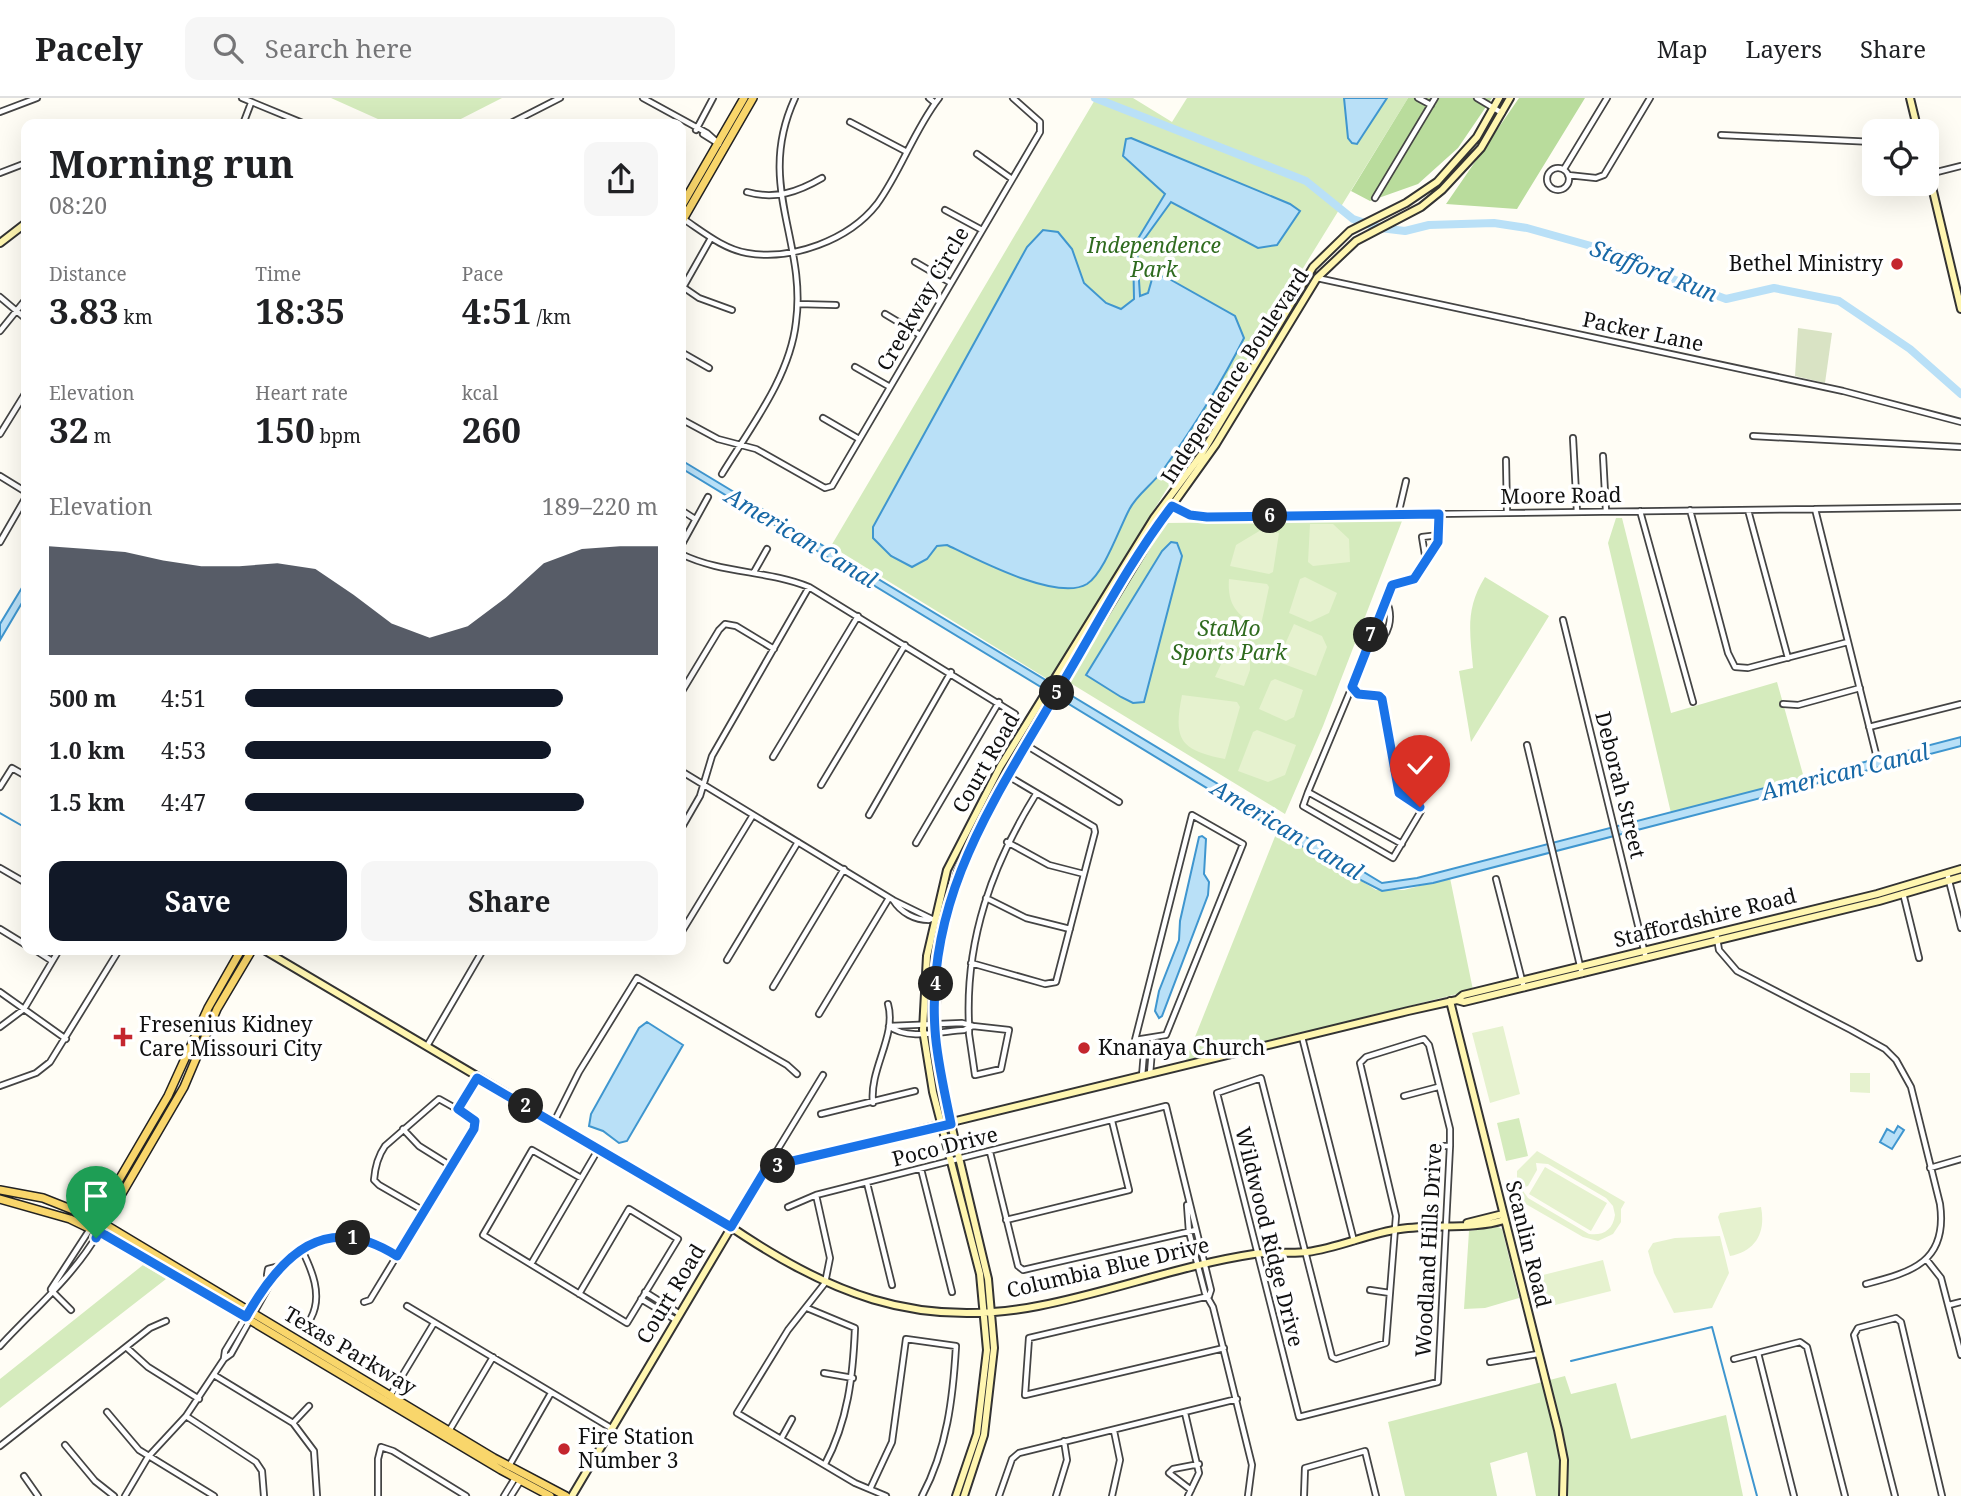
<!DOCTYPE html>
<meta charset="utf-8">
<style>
:root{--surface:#fff;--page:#f6f6f6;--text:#202124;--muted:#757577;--line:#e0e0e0;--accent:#111827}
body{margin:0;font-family:"Noto Serif",serif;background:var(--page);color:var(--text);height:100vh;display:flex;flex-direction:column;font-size:26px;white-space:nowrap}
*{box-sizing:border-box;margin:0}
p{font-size:23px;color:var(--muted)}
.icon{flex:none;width:38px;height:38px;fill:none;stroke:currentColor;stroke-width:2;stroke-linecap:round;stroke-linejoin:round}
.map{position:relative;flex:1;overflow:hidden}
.sheet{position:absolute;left:21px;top:21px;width:665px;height:836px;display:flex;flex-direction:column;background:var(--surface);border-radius:14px;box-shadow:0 7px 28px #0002}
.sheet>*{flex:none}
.fabs{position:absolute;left:1862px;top:21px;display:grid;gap:14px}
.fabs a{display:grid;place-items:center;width:77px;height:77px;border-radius:14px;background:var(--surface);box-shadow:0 7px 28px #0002;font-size:35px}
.pin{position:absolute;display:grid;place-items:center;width:60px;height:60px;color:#fff;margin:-72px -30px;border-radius:50% 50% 50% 0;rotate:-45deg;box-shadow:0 0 7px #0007}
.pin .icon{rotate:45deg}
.km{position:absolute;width:35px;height:35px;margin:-18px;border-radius:50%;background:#222;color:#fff;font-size:19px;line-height:35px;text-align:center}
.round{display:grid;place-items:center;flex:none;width:74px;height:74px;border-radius:14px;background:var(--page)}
.headline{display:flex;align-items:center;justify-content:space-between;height:119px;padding:0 28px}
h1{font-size:38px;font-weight:700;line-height:52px}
.metrics{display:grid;grid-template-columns:repeat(3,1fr);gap:10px;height:119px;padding:7px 28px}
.metrics div{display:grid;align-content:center}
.metrics b{font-size:35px;font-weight:700}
.metrics small{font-size:19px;font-weight:400}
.metrics p{font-size:19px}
.chart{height:196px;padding:14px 28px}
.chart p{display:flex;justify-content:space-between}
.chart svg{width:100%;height:126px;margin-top:7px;fill:var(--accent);opacity:.7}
.button{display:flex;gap:14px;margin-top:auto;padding:14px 28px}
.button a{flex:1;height:80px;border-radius:14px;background:var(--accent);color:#fff;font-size:28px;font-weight:700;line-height:80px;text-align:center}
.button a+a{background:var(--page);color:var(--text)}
ul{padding:0 28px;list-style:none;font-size:23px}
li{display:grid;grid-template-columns:112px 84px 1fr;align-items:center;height:52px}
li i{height:18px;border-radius:9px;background:var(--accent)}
header{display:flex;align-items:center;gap:42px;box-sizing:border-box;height:98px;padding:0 35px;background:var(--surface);border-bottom:2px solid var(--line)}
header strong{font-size:33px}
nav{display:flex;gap:38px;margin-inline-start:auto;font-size:24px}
.search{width:490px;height:63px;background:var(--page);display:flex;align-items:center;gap:18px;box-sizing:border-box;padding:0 24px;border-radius:14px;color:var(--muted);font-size:26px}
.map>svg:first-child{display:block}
.green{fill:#d5ebbd}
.forest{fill:#b9dc9c}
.cemetery{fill:#d9e3c4}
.pitch{fill:#e6f2cf;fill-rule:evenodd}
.water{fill:#b9e0f7;stroke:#3f96cf;stroke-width:2}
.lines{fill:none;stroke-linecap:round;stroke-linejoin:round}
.stream{stroke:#3f96cf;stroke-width:2}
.river{stroke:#b9e0f7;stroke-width:8}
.street-casing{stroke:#444;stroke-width:8}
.secondary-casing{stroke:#333;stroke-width:10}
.primary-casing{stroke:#222;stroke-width:10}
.street{stroke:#fff;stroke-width:4.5}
.secondary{stroke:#fff6b0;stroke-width:6}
.primary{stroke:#f9d66b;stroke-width:7}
.route-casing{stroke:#fff;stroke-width:14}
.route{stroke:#1a73e8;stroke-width:9}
.poi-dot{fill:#c4262e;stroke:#fff;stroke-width:2.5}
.labels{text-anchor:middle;stroke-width:7;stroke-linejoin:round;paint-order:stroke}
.park-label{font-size:21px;font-style:italic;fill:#2f6b1f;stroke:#fff}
.poi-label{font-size:21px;fill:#111;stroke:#fff;text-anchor:start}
.street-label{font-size:21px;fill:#111;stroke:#fff}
.water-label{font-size:23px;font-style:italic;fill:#1768a6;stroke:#fff}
</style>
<header>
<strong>Pacely</strong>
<div class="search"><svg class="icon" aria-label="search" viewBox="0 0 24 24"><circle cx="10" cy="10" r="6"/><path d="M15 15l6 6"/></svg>Search here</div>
<nav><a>Map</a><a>Layers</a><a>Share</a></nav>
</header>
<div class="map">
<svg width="1961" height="1398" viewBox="0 0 1961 1398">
<rect width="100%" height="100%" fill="#fffdf5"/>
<path class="green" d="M331,0H502L451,26H389Z
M1096,0H1133L1172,24L1187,0H1408L1049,582L831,448Z
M1616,420H1622L1671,615L1777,584L1804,680L1671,715L1608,445Z
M1402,423L1323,628L1285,716L1067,583L1163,425Z
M1485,479L1549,518L1471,644L1459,573L1473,570C1470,534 1465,511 1485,479Z
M1278,731L1376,792H1404L1450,780L1473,892L1185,964Z
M1519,1020L1528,1058L1506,1063L1497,1025Z
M1498,1129L1502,1131L1519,1200L1485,1210L1464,1211L1469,1133Z
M143,1167L166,1181L0,1310V1281Z
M1565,1278L1571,1296L1616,1285L1631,1341L1726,1317L1743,1398H1536L1527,1354L1490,1365L1497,1398H1405L1388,1324Z"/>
<path class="forest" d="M1408,0H1492L1458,50L1418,86L1370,103L1351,93Z
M1519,0H1585L1517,111L1446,106Z"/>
<path class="cemetery" d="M1798,230L1832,235L1825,285L1795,278Z"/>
<path class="pitch" d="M1310,426H1333L1349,441L1350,464L1313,468L1308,464Z
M1261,432L1279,435L1273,474L1269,476L1230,468L1236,447Z
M1305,479L1337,495L1329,515L1310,524L1289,515L1300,481Z
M1229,481L1267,486L1269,489L1261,527C1237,520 1227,506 1229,481Z
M1217,524L1247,533C1242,551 1228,558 1210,556L1211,538Z
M1294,526L1322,538L1327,549L1316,578L1281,565L1279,560Z
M1236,555H1250V572L1244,588L1215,579L1223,562Z
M1275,581L1303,592L1294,619L1286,623L1259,611L1271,583Z
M1182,597L1237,604L1240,609L1225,661C1180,652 1173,642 1182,597Z
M1257,632L1296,647L1285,677L1268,684L1238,673L1253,634Z
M1503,928L1520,996L1490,1005L1472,935Z
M1850,975H1870V995L1850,994Z
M1537,1053L1625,1104L1621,1111V1124L1613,1136L1598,1143L1583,1139L1524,1105L1517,1096V1073ZM1536,1065L1548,1066L1606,1100L1613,1108L1615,1117C1613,1132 1603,1138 1589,1136L1528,1100L1521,1090L1528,1088L1537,1072Z
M1545,1069L1607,1105L1591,1133L1529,1096Z
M1761,1109C1766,1134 1756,1153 1730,1158L1718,1119L1720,1115Z
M1720,1138L1729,1175L1712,1210L1674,1215L1654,1175L1648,1153L1653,1145L1675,1140Z
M1603,1162L1611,1193L1543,1210L1535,1179Z"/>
<path class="water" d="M1344,0H1387L1357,46L1352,45L1348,40Z
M1131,40L1290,106L1300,113L1277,147L1258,150L1171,104L1137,151L1140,198L1148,195L1152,181L1164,178L1235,218L1244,240C1221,286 1193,330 1163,372C1153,386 1136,397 1129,412C1119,431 1104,475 1087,486C1057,504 976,461 947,447L937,448L927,461L912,469L891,458L873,440V429L1027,149L1043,132L1058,134L1072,151L1084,185L1106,205L1121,211L1134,201L1133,149L1165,96L1123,58L1126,41Z
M681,362L1382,785L1417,780L1961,639V648L1433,785L1382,793L1343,773L681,370Z
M1171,444L1177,445L1182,458L1144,604L1133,605L1121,599L1086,577L1162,453Z
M26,483V498L0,542V526Z
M1202,738L1206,741L1204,776L1209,784L1208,797L1162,918L1159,920L1155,913L1159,893L1179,842L1180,823L1199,739Z
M647,924L683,947L627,1043L619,1045L603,1033L589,1028L591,1016L639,930Z
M1898,1028L1904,1032L1892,1051L1880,1044L1887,1031L1894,1035Z"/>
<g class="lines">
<path class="stream" d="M0,715L26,730
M1571,1263L1712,1229L1757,1398"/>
<path class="river" d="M1095,0L1306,83L1353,121L1380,130L1405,133L1429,127L1494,125L1527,130L1627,158L1646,171L1726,201L1774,190L1839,203L1910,251L1961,296"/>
<defs>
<path id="street" d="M242,0L305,26
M643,0L707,35L717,44
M929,0L935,5
M1418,0L1431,7
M1477,0L1502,15
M0,14L37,0
M850,24L907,54
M132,26H161
M243,26L251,5
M509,26L560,0
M696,32L713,0
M703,36L719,46
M1721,37L1874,44
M977,56L1012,81
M1547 81a11 11 0 1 1 22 0a11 11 0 1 1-22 0Z
M1564,71L1607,0
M0,75L26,65
M1929,76L1961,68
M1568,77L1596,80L1604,77L1650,0
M747,94C775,102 798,94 822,80
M1375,100L1435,0
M945,112L982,132
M682,120C702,133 723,151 747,155C792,163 849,142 877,106C901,73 914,32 939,0
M915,164L951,185
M1317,180L1843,293L1961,324
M683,189L699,200L732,212
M681,193L711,140
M0,199L26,221
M798,206L836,207
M885,216L920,237
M0,233L26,201
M681,254L709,270
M855,269L890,289
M823,320L859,341
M681,321L718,341L756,351L825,390L832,388L1040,34V24L1013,0
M0,336L26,294
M1753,338L1961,349
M1573,340L1577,414
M1603,358L1606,413
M1506,362L1507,414
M722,376C750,330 790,279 796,224C807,143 755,86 795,0
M0,378L26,394
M1166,404L1190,417L1207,419L1961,409
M1815,411L1876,656
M681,412L695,421
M1690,412L1728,555L1735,569L1748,570L1848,544
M1748,412L1788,560
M1640,413L1693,604
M1398,417L1406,383
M0,444L26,399
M681,448L708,399
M681,456C722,476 767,472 809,489L1015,616
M1426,463L1422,439L1439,437
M754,474L767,451
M1386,502C1394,519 1390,539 1372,549L1368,545L1392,487L1414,481L1438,444L1439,416
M1563,522L1646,860
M1352,589L1358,596L1379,598L1382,601L1399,695L1421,713L1393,760L1303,708L1308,694L1369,548
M681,595L719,532L725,526L736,528L774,551
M1783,606L1798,607L1860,590
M1869,629L1961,606
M1026,647L1119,704
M1527,647L1582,876
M773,659L858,518
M681,673L893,802L934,822
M821,687L905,547
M0,689L12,670L26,678
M1308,694L1402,746
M869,717L951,574
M1192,717L1243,746L1166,937L1135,942Z
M681,731L700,698L712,658L809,489
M1007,744L1049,767L1084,776
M916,745L999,604
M0,770L26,785
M1947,775L1961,830
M1496,781L1524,890
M1903,795L1919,860
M986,800L1026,820L1070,831
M893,802C901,815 915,822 929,822
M0,831L26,847
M681,835L753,717
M1716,835L1719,852L1737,873L1851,932L1885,951L1896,962L1911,989L1940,1106C1948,1164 1912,1174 1866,1186
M35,852L52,863
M727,862L798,744
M971,865L1045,886L1056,884L1095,734L1094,729L1008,678
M773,889L844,771
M0,894L66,941
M819,916L889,800
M973,928L964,932C943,933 907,943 889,928L962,925L973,928L1009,932L1001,971L975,977L969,936V927C965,842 992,767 1036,696
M0,929L24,911L59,852
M1302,939L1354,1143
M1424,941L1429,947L1450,1031V1048L1438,1284L1299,1319L1217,995L1261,980L1332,1259L1336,1261L1386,1245L1396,1118L1360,965L1366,959Z
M427,948L483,852
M1150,976L1153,940
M1142,978L1145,942
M0,988L36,975L50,964L119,852
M1404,998L1438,989
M873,1005C869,971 897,938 888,906
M458,1011L477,980
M821,1016L915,993
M554,1024L579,974L637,880L787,967L797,976
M403,1031L419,1048L451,1068
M1434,1048H1450
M990,1054L1018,1168L1023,1172L1196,1132
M767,1069L823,977
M1930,1070L1961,1061
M921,1071L952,1194
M867,1085L892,1187
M816,1097L830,1160L825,1185L788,1232L737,1315L855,1385L886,1398
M1187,1107L1189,1134L1205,1195L1213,1209L1252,1367L1248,1398
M788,1109L816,1097L1166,1008L1211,1192L1209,1198
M1006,1122L1129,1092L1112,1023
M301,1150C312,1172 323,1197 311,1220
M1926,1161L1941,1180L1961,1257
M531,1166L599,1050
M272,1182L267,1177L268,1171L280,1168
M51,1191L90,1131
M51,1192L71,1212
M1370,1192L1390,1195
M645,1194L680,1216
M579,1196L629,1111L678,1141L627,1225L483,1137L532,1052L581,1080
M1209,1198L1029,1240L1025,1297L1224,1250
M641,1201L676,1222
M364,1204L370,1202L474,1031L476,1023L471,1019L439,1001L385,1048C378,1058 375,1069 374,1082L379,1087L424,1113
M1949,1207L1961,1204
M407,1208L611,1330
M807,1210L855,1230C853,1278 848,1323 825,1366
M0,1248C35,1210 73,1179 99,1134
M126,1249L148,1269L199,1301
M1758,1255L1794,1398
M224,1260L225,1253L260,1195L272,1182
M1734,1261L1800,1244L1807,1249L1845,1398
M1490,1264L1538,1256
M824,1275L853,1280
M214,1277L293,1325L314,1353L317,1398
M390,1298L434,1225
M107,1314L139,1352L214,1398
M1185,1315L1199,1375L1188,1398
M186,1318L256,1364L262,1373L264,1398
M293,1325L309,1308
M449,1333L493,1259
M781,1341L792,1321
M65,1347L95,1383L114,1398
M0,1348L150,1230L166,1223
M509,1368L551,1295
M24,1378L38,1398
M871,1389L892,1344L906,1241L956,1248C953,1300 947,1351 922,1398
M1191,1392L1169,1375L1173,1371L1199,1366
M125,1398L148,1359L186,1318L224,1261L231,1256L280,1168C315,1133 356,1132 397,1158
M378,1398V1361L381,1349L393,1353L466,1398
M504,1398L515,1380
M511,1398L521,1382
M999,1398L1012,1361L1019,1355L1237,1301
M1056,1398L1067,1362L1064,1343
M1112,1398L1120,1362L1114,1333
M1304,1398L1305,1370L1365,1353L1376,1398
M1895,1398L1854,1237L1858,1230L1896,1220L1901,1224L1942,1398"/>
<path id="secondary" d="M1910,0L1918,33
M1927,68L1961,211
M0,145L26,125
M264,852L725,1125C826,1194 914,1232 1038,1208C1111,1194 1181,1167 1254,1156C1272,1153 1290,1156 1307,1154C1339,1150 1369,1135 1400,1131C1434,1126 1473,1132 1504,1122
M1457,902L1463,897L1877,796L1961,771
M1450,903L1558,1332L1564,1362L1563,1398
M1467,1125L1503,1116
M572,1398L767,1069L1408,913L1457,902L1464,904L1879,803L1961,779
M956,1398L977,1336L987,1252L980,1176L933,994L923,932L927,858L947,772L1000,669L1154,420L1201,357L1313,169L1350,133L1406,105L1437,84L1477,39L1499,0
M964,1398L984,1337L994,1250L988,1181L951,1026L935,934L938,853L958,774L976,734L1039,624L1161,423L1216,346L1317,180L1356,143L1421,109L1442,92L1481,50L1510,0"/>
<path id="primary" d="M681,109L744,0
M681,125L753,0
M0,1092L43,1100L96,1121L494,1360L566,1398
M0,1101L70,1121L124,1147L501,1372L550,1398
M95,1123L168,998L208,910L241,852
M103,1128L184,989L217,911L252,852"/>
</defs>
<use href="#street" class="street-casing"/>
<use href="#secondary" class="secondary-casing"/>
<use href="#primary" class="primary-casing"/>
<use href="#street" class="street"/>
<use href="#secondary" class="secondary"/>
<use href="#primary" class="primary"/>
</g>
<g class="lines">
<defs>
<path id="route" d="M96,1140L99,1134L105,1137L246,1219C281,1157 325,1112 397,1158L474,1031L475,1023L458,1011L477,980L731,1129L767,1069L951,1026C945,995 937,963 935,932C926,796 996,700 1060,589C1096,529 1129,464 1172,408L1190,417L1207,419L1439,416L1438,444L1414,481L1392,487L1352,589L1358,596L1379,598L1382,601L1399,695L1420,709"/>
</defs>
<use href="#route" class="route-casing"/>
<use href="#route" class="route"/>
</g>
<g class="poi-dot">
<circle cx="1897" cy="166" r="7"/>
<path d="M119.5 928.5h7v7h7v7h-7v7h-7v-7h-7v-7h7z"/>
<circle cx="1084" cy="950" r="7"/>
<circle cx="564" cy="1351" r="7"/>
</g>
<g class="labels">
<g class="park-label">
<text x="1154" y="155">Independence<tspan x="1154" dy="24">Park</tspan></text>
<text x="1229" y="538">StaMo<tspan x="1229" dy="24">Sports Park</tspan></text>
</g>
<g class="poi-label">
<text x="1883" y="173" text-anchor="end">Bethel Ministry</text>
<text x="139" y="934">Fresenius Kidney<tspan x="139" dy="24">Care Missouri City</tspan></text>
<text x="1098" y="957">Knanaya Church</text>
<text x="578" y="1346">Fire Station<tspan x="578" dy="24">Number 3</tspan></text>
</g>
<g class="street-label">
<text transform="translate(923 201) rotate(-60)" y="7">Creekway Circle</text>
<text transform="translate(1643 234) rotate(12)" y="7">Packer Lane</text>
<text transform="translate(1235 278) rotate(-57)" y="7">Independence Boulevard</text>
<text transform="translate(1561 398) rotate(-1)" y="7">Moore Road</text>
<text transform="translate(986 665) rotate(-60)" y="7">Court Road</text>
<text transform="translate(1620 687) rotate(76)" y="7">Deborah Street</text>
<text transform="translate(1705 820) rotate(-14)" y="7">Staffordshire Road</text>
<text transform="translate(945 1049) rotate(-14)" y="7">Poco Drive</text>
<text transform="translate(1269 1139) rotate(76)" y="7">Wildwood Ridge Drive</text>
<text transform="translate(1528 1146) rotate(76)" y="7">Scanlin Road</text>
<text transform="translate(1429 1152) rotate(-87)" y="7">Woodland Hills Drive</text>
<text transform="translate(1108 1170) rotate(-13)" y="7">Columbia Blue Drive</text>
<text transform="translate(671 1196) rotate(-59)" y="7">Court Road</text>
<text transform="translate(350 1253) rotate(31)" y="7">Texas Parkway</text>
</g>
<g class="water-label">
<text transform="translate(1654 173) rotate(21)" y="8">Stafford Run</text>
<text transform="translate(801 440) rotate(31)" y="8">American Canal</text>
<text transform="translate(1845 674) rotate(-14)" y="8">American Canal</text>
<text transform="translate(1287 732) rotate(31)" y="8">American Canal</text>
</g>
</g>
</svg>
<div class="fabs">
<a><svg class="icon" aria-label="locate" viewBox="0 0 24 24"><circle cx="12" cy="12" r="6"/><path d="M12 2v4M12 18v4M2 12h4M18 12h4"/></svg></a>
</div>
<div class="pin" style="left:96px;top:1140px;background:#1e9e55"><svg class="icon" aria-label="arrive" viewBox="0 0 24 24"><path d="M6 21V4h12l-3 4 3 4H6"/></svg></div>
<div class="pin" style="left:1420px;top:709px;background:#d93025"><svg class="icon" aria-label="check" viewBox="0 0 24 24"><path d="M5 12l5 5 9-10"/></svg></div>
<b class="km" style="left:353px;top:1140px">1</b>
<b class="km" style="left:526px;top:1008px">2</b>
<b class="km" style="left:778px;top:1068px">3</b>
<b class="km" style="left:936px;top:886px">4</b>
<b class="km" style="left:1057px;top:595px">5</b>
<b class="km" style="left:1270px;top:418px">6</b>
<b class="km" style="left:1371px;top:537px">7</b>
<section class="sheet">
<div class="headline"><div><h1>Morning run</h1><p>08:20</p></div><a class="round"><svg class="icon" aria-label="share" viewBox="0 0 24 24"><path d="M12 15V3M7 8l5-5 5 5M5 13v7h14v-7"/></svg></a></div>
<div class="metrics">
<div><p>Distance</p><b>3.83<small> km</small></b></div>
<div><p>Time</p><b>18:35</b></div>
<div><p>Pace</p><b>4:51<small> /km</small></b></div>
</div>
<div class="metrics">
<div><p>Elevation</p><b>32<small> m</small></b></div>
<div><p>Heart rate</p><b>150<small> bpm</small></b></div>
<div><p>kcal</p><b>260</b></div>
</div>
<div class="chart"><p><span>Elevation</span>189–220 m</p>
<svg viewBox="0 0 160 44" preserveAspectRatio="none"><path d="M0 44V6L10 7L20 8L30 11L40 13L50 13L60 12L70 14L80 23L90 33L100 38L110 34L120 24L130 12L140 7L150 6L160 6V44z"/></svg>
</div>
<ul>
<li><b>500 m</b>4:51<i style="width:77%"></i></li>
<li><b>1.0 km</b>4:53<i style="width:74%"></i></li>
<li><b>1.5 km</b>4:47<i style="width:82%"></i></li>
</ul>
<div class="button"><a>Save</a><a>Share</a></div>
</section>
</div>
